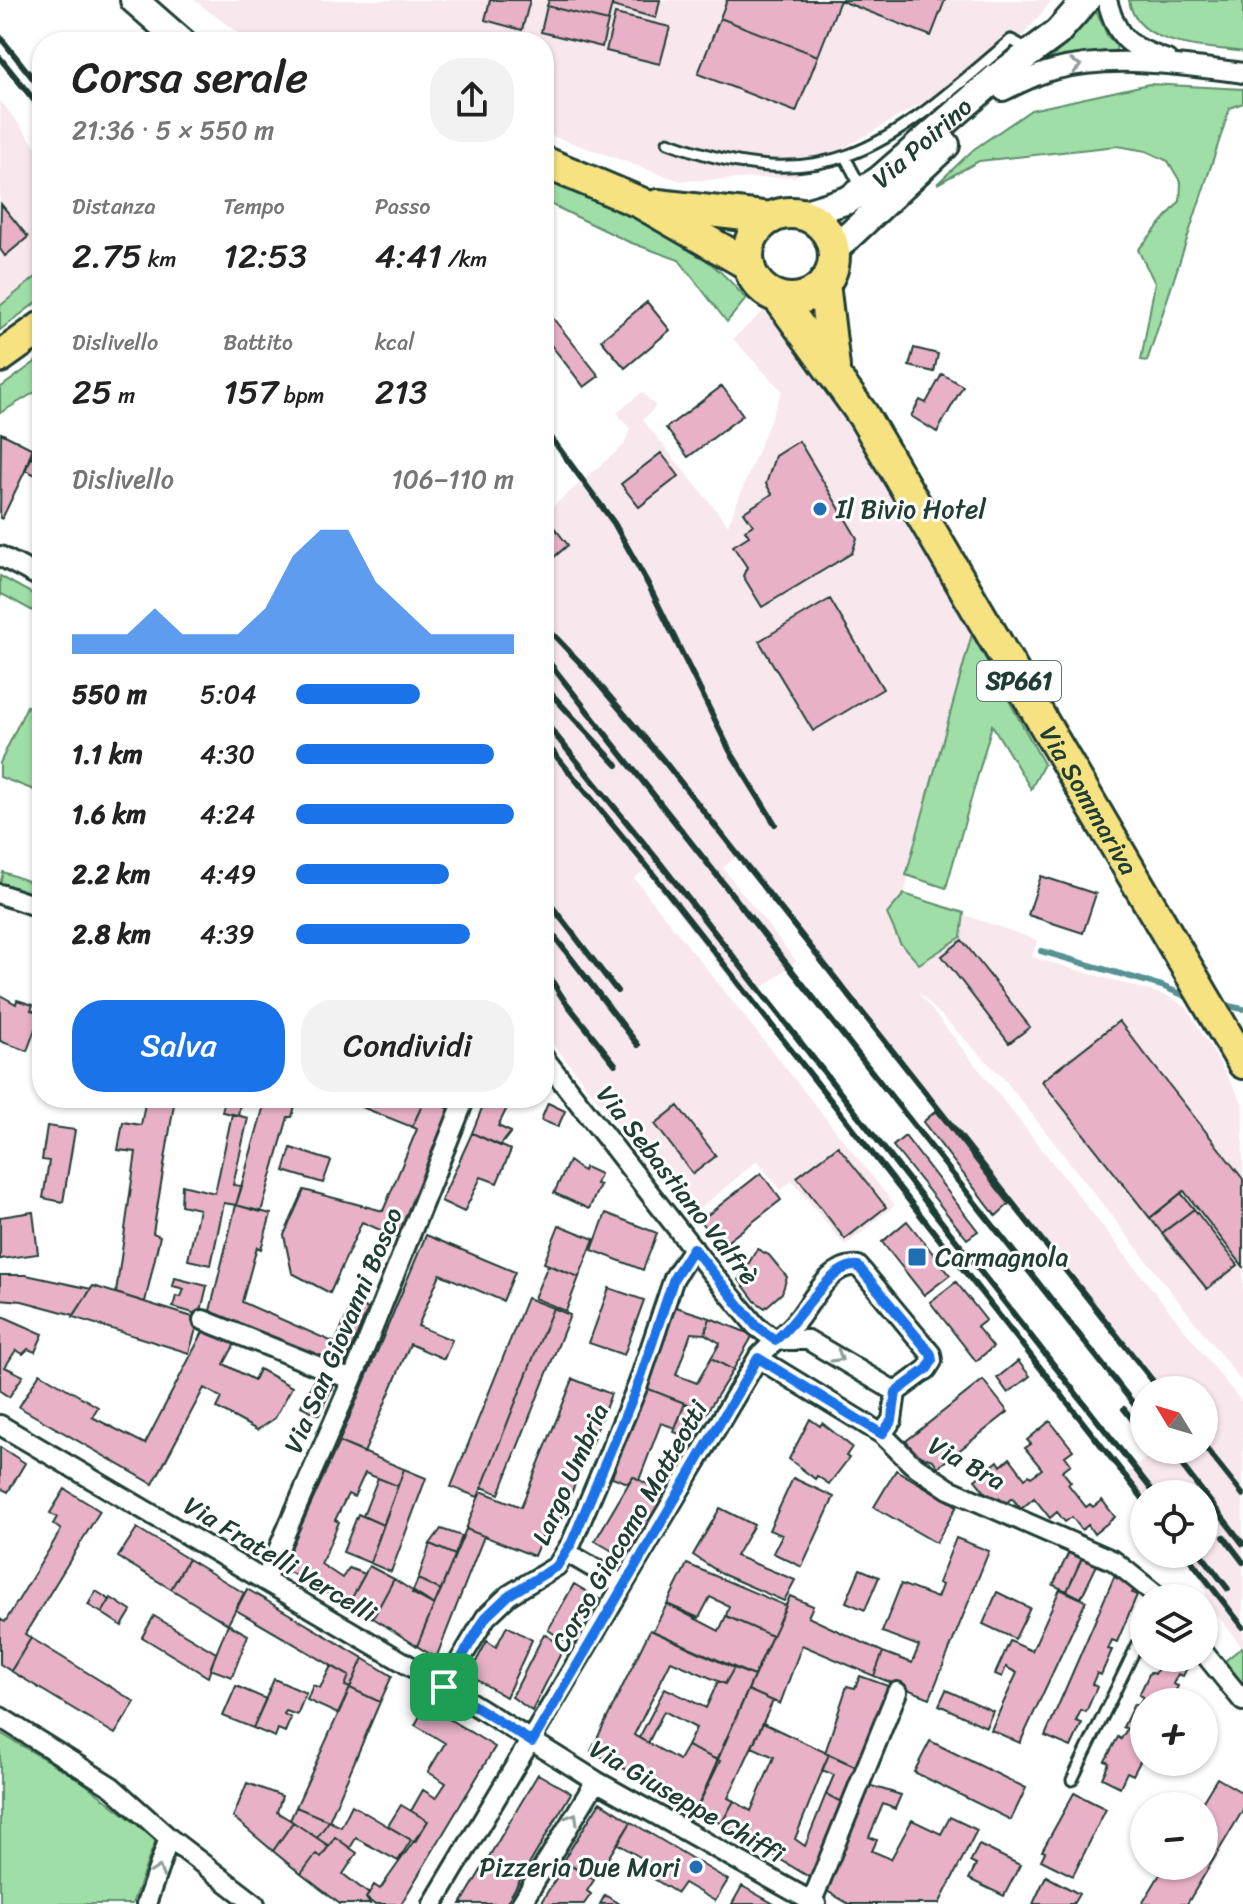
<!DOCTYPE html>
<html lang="it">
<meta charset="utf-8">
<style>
:root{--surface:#fff;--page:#f2f2f2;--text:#222;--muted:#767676;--accent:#1a73e8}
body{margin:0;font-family:Sriracha,sans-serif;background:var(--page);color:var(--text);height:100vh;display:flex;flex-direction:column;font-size:30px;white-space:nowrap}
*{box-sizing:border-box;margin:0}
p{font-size:26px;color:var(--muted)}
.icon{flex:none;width:44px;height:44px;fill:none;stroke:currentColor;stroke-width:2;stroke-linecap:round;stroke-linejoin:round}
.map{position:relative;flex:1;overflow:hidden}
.details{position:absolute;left:32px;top:32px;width:522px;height:1076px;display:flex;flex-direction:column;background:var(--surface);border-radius:32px;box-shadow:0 2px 6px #0004}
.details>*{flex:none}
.needle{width:52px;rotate:308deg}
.buttons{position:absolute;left:1130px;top:1376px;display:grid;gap:16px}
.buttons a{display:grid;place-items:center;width:88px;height:88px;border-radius:50%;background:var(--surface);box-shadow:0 2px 6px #0004;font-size:40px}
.pin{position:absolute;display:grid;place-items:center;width:68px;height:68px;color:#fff;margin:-34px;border-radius:16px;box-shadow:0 4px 12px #0006}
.round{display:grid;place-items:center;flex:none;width:84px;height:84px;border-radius:32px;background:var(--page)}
.overview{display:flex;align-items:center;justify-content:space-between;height:136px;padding:0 40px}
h1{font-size:44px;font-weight:600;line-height:60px}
.stats{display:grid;grid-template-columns:repeat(3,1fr);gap:12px;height:136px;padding:8px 40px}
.stats div{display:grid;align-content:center}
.stats b{font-size:34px;font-weight:600}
.stats small{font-size:22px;font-weight:400}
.stats p{font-size:22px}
.chart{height:224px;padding:16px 40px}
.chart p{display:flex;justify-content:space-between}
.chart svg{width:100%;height:144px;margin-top:8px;fill:var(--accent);opacity:.7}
.action{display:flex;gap:16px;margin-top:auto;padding:16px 40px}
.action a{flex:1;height:92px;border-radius:32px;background:var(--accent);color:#fff;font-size:32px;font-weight:600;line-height:92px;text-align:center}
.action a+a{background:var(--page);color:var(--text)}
ul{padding:0 40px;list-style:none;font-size:26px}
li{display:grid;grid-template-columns:128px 96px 1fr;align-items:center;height:60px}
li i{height:20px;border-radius:10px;background:var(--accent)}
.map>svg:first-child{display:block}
.built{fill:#f8e8ee}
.green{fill:#9fdea6;stroke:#5f8e6d;stroke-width:2}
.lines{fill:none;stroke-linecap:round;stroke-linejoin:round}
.stream{stroke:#569293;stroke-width:6}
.building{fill:#e8b1c8;stroke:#1f3d34;stroke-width:2}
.lane-casing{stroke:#1f3d34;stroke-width:15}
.street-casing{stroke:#1f3d34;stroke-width:24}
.secondary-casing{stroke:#1f3d34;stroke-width:32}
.primary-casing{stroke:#1f3d34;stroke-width:36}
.lane{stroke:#fff;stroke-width:9}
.street{stroke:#fff;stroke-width:18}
.secondary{stroke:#fff;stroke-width:26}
.primary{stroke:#f6e281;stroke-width:30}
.rail{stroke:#1f3d34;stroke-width:6}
.oneway{stroke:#8f9e9a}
.route-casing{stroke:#fff;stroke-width:16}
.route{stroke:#1a73e8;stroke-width:10}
.poi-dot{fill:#1f6fb2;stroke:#fff;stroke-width:3}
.labels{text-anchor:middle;stroke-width:6;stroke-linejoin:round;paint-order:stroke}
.shield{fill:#fff;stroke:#627771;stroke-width:2}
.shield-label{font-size:24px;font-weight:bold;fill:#1f3d34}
.street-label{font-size:26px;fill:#1f3d34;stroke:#fff}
.poi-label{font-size:26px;fill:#1f3d34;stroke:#fff;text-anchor:start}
</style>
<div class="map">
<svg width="1243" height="1904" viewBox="0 0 1243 1904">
<rect width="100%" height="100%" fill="#fff"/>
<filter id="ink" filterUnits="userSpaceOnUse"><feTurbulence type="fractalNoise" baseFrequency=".0125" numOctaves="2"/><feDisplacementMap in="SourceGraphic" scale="16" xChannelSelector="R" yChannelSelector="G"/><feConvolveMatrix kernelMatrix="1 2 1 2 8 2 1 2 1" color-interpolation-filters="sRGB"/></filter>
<g filter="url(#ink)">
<path class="built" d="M194,0H1052L1010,52L794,177L680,181L544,133V42H250Z
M0,100L42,154V298L0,330Z
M768,307L826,377L915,517L972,634L904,894L1037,940L1032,957L1168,996L1187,1008L1243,1103V1383L1004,1079L917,991L1243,1404V1648L1211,1607L1197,1571L1183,1554H1204V1494H1144V1504L1123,1476L1153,1453L1151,1450H1204V1390H1156L736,857L723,868L796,961L747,1001L645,870L634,878L895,1205L845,1246L792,1181L781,1190L757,1161L691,1216L544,1033V514L624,445L630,429L617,413L642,392L656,406L643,420L728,525L782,391L733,339Z"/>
<path class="green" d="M1129,0H1243V52C1206,46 1136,48 1129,0Z
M1096,11L1108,37L1117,45L1115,53L1083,54L1043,67Z
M1149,84L1243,89V103L1230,108L1147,361L1141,360L1155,283L1138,250L1180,201L1181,183L1168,161L1146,151L1117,146L979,161L937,184L974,149L1031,110Z
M544,168C615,202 696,237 746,299L727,322L679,260L629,242L544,201Z
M42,272V298L0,330V306Z
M42,357V388L0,413V388Z
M0,576L42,599V616L2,594L0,597Z
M972,634L1044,764L1031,789L992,725L946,888L906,875Z
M27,706L42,714V793L0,777V763Z
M3,872L42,886V899L0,884Z
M904,894L964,913L961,937L919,964L900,943L887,914Z
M1242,1647L1243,1648V1684L1225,1661Z
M0,1733L80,1780L156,1839L132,1904H0Z"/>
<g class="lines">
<path class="stream" d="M1041,951L1162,986L1192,999
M1219,1004L1243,1009"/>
</g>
<path class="building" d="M490,0H530L522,30L485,20Z
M549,0H613L608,21L547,6Z
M613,0H660L656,18L612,6Z
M727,0H840L818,56L720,18Z
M839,0H945L931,36Z
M547,6L608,21L602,47L541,32Z
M615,14L670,27L660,64L606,51Z
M720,18L818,56L796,112L698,74Z
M1,204L28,237L5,256L0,249Z
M647,302L670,330L625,368L601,340Z
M544,307L599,376L584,387L544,336Z
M914,348L938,354L934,372L909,366Z
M942,374L963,386L937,432L911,416L920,400L926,403Z
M722,386L743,415L688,457L666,428Z
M1,433L35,450L2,519L0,518Z
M38,433L42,434V478L25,470Z
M799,441L857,538L852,553L762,607L743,576L747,567L733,546L749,536L745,530L753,525L744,512L772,494L766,484L775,456Z
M661,453L679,476L639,507L621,484Z
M553,526L568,545L553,558L544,547V533Z
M830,599L883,689L813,731L759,641Z
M1041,876L1096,894L1083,933L1028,915Z
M962,940L1030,1027L1009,1043L942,956Z
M0,995L16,1004L17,1000L33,1005L31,1010L41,1013L27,1051L0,1041Z
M1119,1021L1243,1179V1266L1184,1191L1150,1218L1042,1081Z
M146,1098H175L153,1233L160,1236L145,1302L116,1293L136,1152L118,1150L123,1122L141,1125Z
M225,1098H241L238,1115L222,1112Z
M266,1098H297L292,1117H288L261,1212L236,1205Z
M339,1098H416L424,1101L412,1127Z
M486,1098H512L498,1126L511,1132L500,1146L472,1133Z
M425,1099L451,1109L399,1238L362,1222L330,1293L292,1273L284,1235L304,1190L383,1211L417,1129L412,1127Z
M548,1103L565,1111L558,1127L541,1120Z
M678,1106L716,1156L693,1174L655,1124Z
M936,1111L1009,1204L996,1216L923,1122Z
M232,1114L248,1118L233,1185L242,1186L236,1205L224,1203L211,1265L188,1260L199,1209L181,1205L182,1185L215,1193Z
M47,1126L75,1130L63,1202L43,1198L49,1161L42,1160Z
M472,1133L511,1150L497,1183L481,1177L464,1212L441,1201Z
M905,1136L978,1231L967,1239L893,1146Z
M838,1146L886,1207L845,1239L797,1177Z
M291,1148L331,1161L323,1183L284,1171Z
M569,1161L583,1171L585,1167L600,1174L596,1184L600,1185L589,1209L554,1193Z
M761,1173L781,1200L720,1247L700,1221Z
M1181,1193L1194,1209L1162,1233L1150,1218Z
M236,1205L271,1214L261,1249L257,1247L242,1302L335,1343L353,1302L368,1309L343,1369L209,1315Z
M1194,1209L1238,1265L1207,1289L1162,1233Z
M33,1212L38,1254L0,1259V1217Z
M606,1213L657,1233L643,1270L592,1250Z
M907,1221L950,1275L924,1295L882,1242Z
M559,1225L594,1239L579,1277L544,1263Z
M426,1235L515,1272L503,1301L440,1274L418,1326L452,1340L444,1359L410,1344L364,1453L339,1442Z
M757,1249L769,1255L787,1277L782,1293L765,1308L755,1301L739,1280Z
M548,1265L579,1277L566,1311L534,1298Z
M0,1275H26L91,1289L74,1315L22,1301L0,1299Z
M175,1278L207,1286L200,1315L173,1307L176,1296L181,1297L184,1289L173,1286Z
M956,1282L986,1320L977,1327L993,1347L976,1361L930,1302Z
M93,1286L199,1319L189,1353L73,1317Z
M609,1288L644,1300L624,1355L589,1343Z
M527,1298L553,1308L478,1497L451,1487Z
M673,1306L710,1318L705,1334L691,1333L676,1375L697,1383L711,1358L733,1370L707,1412L646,1388Z
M553,1308L570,1315L499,1494L482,1487Z
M0,1315L43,1334L35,1352L28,1349L23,1354L16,1350L5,1367L23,1376L9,1397L0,1391Z
M710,1318L753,1335L733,1370L711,1358L720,1343L705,1334Z
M206,1326L238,1338L224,1364L254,1380L259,1369L292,1387L275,1418L257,1430L217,1408L222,1398L204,1388L153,1484L19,1407L40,1373L98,1407L92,1417L145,1444Z
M1018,1361L1030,1376L1008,1393L997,1378Z
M317,1374L334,1383L319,1415L301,1406Z
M573,1379L611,1394L557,1529L547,1525L534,1556L466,1529L481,1491L521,1507Z
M983,1380L1008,1412L938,1467L933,1460L917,1455L906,1441Z
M646,1388L685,1403L675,1428L661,1423L639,1480L633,1476L628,1483L612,1477Z
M685,1403L707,1412L690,1438L674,1432Z
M810,1419L820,1426L822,1423L852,1447L846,1456L849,1458L829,1484L817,1476L815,1479L789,1459Z
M1050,1421L1073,1450L1065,1456L1071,1464L1062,1471L1071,1482L1068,1484L1086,1507L1090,1504L1093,1507L1102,1500L1115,1517L1094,1534L1088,1525L1082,1530L1072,1517L1065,1522L1057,1512L1050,1518L1034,1498L1021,1509L1012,1498L1004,1505L999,1498L989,1497L975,1480L998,1461L1001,1466L1010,1458L1025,1478L1029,1475L1031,1477L1042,1469L1025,1448L1031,1444L1027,1440Z
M339,1442L404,1469L398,1486L365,1473L354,1497L348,1494L335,1520L339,1522L321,1564L342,1578L349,1568L365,1574L348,1605L282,1568Z
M0,1447L25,1463L8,1492L0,1488Z
M404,1469L426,1478L391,1572L370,1563Z
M896,1470L957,1506L936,1543L874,1507Z
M633,1476L666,1495L628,1560L595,1541Z
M378,1478L398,1486L383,1525L363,1516Z
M793,1478L834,1497L802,1567L773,1553L782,1535L769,1530Z
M65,1489L100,1511L25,1634L31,1638L11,1671L0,1664V1619L5,1622L61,1530L53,1524L57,1517L50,1513Z
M720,1508L754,1525L736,1556L795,1580L784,1601L722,1574L693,1555Z
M358,1514L383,1525L370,1563L343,1552Z
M137,1528L188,1559L171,1589L118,1557Z
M441,1529L462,1536L455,1555L430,1544Z
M466,1529L484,1536L436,1658L417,1646Z
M956,1538L989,1551L930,1698L874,1676L883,1652L912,1663L919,1646L882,1632L901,1584L937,1598L942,1585L938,1583Z
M430,1544L455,1555L441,1590L418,1579Z
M1069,1552L1082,1558L1067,1591L1053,1585Z
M1082,1558L1097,1565L1081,1598L1067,1591Z
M188,1559L244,1593L228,1624L171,1589Z
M687,1564L786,1606L772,1636L726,1616L729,1606L710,1597L699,1618L667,1604Z
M369,1566L394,1579L373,1618L348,1605Z
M860,1569L879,1577L865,1610L846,1602Z
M1114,1577L1136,1586L1132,1593L1137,1595L1117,1642L1112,1640L1108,1649L1112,1650L1101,1675L1097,1673L1092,1684L1097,1687L1086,1712L1081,1710L1076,1721L1082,1723L1071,1747L1045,1736Z
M394,1579L434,1605L417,1646L373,1618Z
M418,1579L441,1590L434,1605L412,1593Z
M574,1584L601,1600L579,1641L570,1644L548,1630Z
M247,1589L363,1658L350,1688L345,1686L349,1676L236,1610Z
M1060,1589L1086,1601L1020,1743L991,1730L1017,1673L1006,1667L1002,1677L995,1674L1010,1641L1032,1651Z
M96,1591L110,1600L102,1613L88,1605Z
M997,1592L1030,1608L1015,1639L983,1624Z
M790,1596L813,1606L808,1617L883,1652L874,1676L802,1645L780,1704L748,1690Z
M111,1598L131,1611L122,1626L102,1613Z
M667,1604L719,1631L726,1616L772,1636L754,1676L653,1631Z
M154,1616L216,1653L208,1677L142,1637Z
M228,1624L248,1635L232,1677L210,1669Z
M507,1626L532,1640L506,1697L469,1675L487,1641L496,1647Z
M650,1630L734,1668L725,1684L671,1661L634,1735L679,1760L687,1746L720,1761L697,1808L591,1751Z
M544,1634L564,1647L532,1711L512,1697Z
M31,1638L135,1702L115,1734L11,1671Z
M363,1658L392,1676L380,1702L350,1688Z
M1157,1658H1192L1183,1676L1178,1674L1173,1684L1178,1686L1170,1702H1144V1740L1140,1748L1144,1754L1133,1775L1127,1772L1120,1787L1102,1778L1109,1763L1105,1761L1118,1737L1121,1739L1127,1729L1123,1727L1134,1704L1138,1706L1143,1697L1139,1695L1150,1672L1155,1674L1160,1664L1155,1662Z
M331,1666L349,1676L345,1686L350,1688L338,1714L307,1700L313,1685L320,1688Z
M734,1668L754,1676L717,1760L687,1746L696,1728L664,1711L648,1743L639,1738L665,1688L706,1708L718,1681L725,1684Z
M860,1676L888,1686L883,1698L887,1699L861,1769L825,1753L847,1686L855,1688Z
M274,1679L306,1693L297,1715L286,1711L284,1714L291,1718L285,1732L278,1729L275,1737L253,1728Z
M236,1686L266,1699L253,1728L223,1716Z
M350,1688L380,1702L329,1821L296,1807Z
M748,1690L773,1701L728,1798L734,1801L721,1824L697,1808Z
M946,1690L993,1711L986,1727L939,1705Z
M426,1705L495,1747L401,1904H374L366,1898L374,1885L380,1889L428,1821L411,1811L423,1790L436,1798L446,1783L428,1772L445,1743L415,1725Z
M763,1723L829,1754L795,1839L805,1846L826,1794L847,1805L816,1881L721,1824L734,1801L751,1811L774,1757L752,1747Z
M930,1741L1026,1788L1011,1820L914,1772Z
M829,1754L861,1769L847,1805L826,1794L834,1775L822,1770Z
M538,1774L571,1793L506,1904H461Z
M1217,1778L1243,1793V1810L1187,1904H1142L1165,1866H1204V1806H1200Z
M247,1783L282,1796L277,1812L293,1822L273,1851L233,1817Z
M865,1784L901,1795L895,1809L883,1804L869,1837L877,1840L872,1851L891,1859L912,1820L941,1834L950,1817L977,1830L939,1904H849L827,1891Z
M1074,1793L1106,1809L1073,1876L1041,1860L1045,1852L1042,1851Z
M600,1802L631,1822L594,1880L563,1861Z
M352,1805L411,1840L398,1861L356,1838L350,1848L335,1837L329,1846L317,1838L329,1821L341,1827Z
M401,1805L428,1821L415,1842L388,1826Z
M296,1807L329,1821L317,1838L290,1820Z
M293,1822L329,1846L321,1857L316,1854L301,1874L273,1851Z
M631,1822L728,1880L715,1901L684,1883L677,1893L649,1876L655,1866L618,1844Z
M335,1837L357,1853L343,1874L369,1894L366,1898L370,1904H340L301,1874L316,1854L321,1857Z
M979,1845L1020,1865L1004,1896L969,1879L976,1865L970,1862Z
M566,1862L594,1880L587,1891L591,1894L584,1904H540Z
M1046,1876L1079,1894L1073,1904H1033Z
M742,1886L774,1904H732Z
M605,1895L619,1904H600Z"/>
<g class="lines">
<defs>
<path id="lane" d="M668,142C831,203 892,142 1011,40L1030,50
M845,157L861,187
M1072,1780L1144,1631"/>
<path id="street" d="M1107,0C1118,41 1128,45 1167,60
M1003,91C1019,84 1036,74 1053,70C1114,54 1182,65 1243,73
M0,556L42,578
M0,894L42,908
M544,1058L712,1273L756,1326L775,1340
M203,1320L352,1380
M775,1340H808L896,1392
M758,1358L882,1434L911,1463L949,1489L1114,1561L1160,1598
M0,1425L444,1686L596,1781L816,1904
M882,1434L892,1420L896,1392
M566,1552L623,1585
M265,1580L352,1380L465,1098
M1204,1653L1243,1701
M444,1687L486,1617L509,1595L557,1566L572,1542L638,1385L674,1278L693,1248
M0,1717L112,1787L169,1838L255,1904
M812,1901L897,1692
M146,1904L169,1838
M433,1904L758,1358C769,1345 784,1336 795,1323C811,1305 829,1262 858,1266L864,1273L931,1354L932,1361L927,1369L896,1392
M521,1904L596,1781"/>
<g id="secondary">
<path d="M134,0L182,42"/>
<path id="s1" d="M802,214L848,200L879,180L996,78L1057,33L1086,0"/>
<path d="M834,250L946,145"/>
</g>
<g id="primary">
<path d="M544,162L641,203L749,265"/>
<path d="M658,205L771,218"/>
<circle cx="791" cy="256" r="43"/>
<path d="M824,283L834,367"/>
<path id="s2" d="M778,297L863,415L1243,1063"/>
<path d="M0,357L42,327"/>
</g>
</defs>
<use href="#lane" class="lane-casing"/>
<use href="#street" class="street-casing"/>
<use href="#secondary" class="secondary-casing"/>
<use href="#primary" class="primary-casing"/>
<use href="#lane" class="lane"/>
<use href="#street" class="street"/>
<use href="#secondary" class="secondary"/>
<use href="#primary" class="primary"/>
<path class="rail" d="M0,37L42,90
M0,58L42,110
M544,428L614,523L648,584L730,751L775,824
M544,625L586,669L664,761L1160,1390
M544,656L1144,1417
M544,686L617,765
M544,721L660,863L1155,1494
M544,741L650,870L1144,1500
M544,896L617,991
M544,923L638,1045
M544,969L564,1000L615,1064
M1124,1409L1144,1434
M1204,1446L1243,1495
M1170,1450L1243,1544
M1224,1537L1243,1562
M1186,1554L1243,1627
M1201,1554L1228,1589"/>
</g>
<defs><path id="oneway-chevron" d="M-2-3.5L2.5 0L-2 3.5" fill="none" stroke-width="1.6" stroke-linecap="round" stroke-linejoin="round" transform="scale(2)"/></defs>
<g class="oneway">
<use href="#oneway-chevron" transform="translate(1076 66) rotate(-9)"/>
<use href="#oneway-chevron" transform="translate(838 1357) rotate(31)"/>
<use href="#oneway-chevron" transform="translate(573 1818) rotate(-59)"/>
<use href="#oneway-chevron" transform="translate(158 1871) rotate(-71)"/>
</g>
</g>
<g class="lines" filter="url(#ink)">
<defs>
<path id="route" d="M693,1248L756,1326L775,1340C799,1323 830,1262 858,1266L931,1354L932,1361L927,1369L896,1392L892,1420L882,1434L758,1358L532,1742L444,1687L486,1617L509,1595L557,1566L572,1542L638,1385L674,1278Z"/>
</defs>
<use href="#route" class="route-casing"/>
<use href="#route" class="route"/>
</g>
<g class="poi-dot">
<circle cx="820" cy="509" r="8"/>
<rect x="907" y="1247" width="20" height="20" rx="4"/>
<circle cx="696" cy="1867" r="8"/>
</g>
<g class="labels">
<rect class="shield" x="977" y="661" width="84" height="40" rx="6"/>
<g class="shield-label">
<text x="1019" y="689">SP661</text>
</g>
<g class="street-label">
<text dy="9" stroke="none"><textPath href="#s1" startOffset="142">Via Poirino</textPath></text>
<text dy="9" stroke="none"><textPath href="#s2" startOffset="592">Via Sommariva</textPath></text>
<text transform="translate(678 1185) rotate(52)" y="9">Via Sebastiano Valfrè</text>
<text transform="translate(343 1330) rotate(-67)" y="9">Via San Giovanni Bosco</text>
<text transform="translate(967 1463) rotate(29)" y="9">Via Bra</text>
<text transform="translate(570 1474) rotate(-66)" y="9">Largo Umbria</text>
<text transform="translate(629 1526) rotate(-60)" y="9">Corso Giacomo Matteotti</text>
<text transform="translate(280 1559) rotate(31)" y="9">Via Fratelli Vercelli</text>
<text transform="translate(687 1801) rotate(30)" y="9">Via Giuseppe Chiffi</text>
</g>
<g class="poi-label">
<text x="836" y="518">Il Bivio Hotel</text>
<text x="935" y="1266">Carmagnola</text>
<text x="680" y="1876" text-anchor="end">Pizzeria Due Mori</text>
</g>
</g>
</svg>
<div class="buttons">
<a><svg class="needle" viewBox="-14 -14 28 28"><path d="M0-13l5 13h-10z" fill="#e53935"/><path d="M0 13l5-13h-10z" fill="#767676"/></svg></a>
<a><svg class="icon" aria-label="locate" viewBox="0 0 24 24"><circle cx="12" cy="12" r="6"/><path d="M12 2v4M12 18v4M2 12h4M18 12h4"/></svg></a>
<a><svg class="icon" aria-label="layers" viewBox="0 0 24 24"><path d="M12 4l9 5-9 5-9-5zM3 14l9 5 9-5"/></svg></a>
<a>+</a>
<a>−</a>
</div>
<div class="pin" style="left:444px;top:1687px;background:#1e9e55"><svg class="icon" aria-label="arrive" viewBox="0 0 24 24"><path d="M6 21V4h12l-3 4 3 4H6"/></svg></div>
<section class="details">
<div class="overview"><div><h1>Corsa serale</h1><p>21:36 · 5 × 550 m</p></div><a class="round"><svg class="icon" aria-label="share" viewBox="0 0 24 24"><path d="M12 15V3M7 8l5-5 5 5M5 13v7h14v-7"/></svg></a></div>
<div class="stats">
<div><p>Distanza</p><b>2.75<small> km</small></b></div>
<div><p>Tempo</p><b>12:53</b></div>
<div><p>Passo</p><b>4:41<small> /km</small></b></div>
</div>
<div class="stats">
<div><p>Dislivello</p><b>25<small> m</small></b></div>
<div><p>Battito</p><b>157<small> bpm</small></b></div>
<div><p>kcal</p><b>213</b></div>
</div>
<div class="chart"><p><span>Dislivello</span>106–110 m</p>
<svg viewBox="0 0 160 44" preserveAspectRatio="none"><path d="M0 44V38L10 38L20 38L30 30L40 38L50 38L60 38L70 30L80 14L90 6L100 6L110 22L120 30L130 38L140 38L150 38L160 38V44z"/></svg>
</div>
<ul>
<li><b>550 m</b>5:04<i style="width:57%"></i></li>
<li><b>1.1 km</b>4:30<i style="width:91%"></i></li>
<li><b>1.6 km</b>4:24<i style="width:100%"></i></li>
<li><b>2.2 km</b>4:49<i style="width:70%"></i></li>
<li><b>2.8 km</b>4:39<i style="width:80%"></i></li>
</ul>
<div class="action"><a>Salva</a><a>Condividi</a></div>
</section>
</div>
